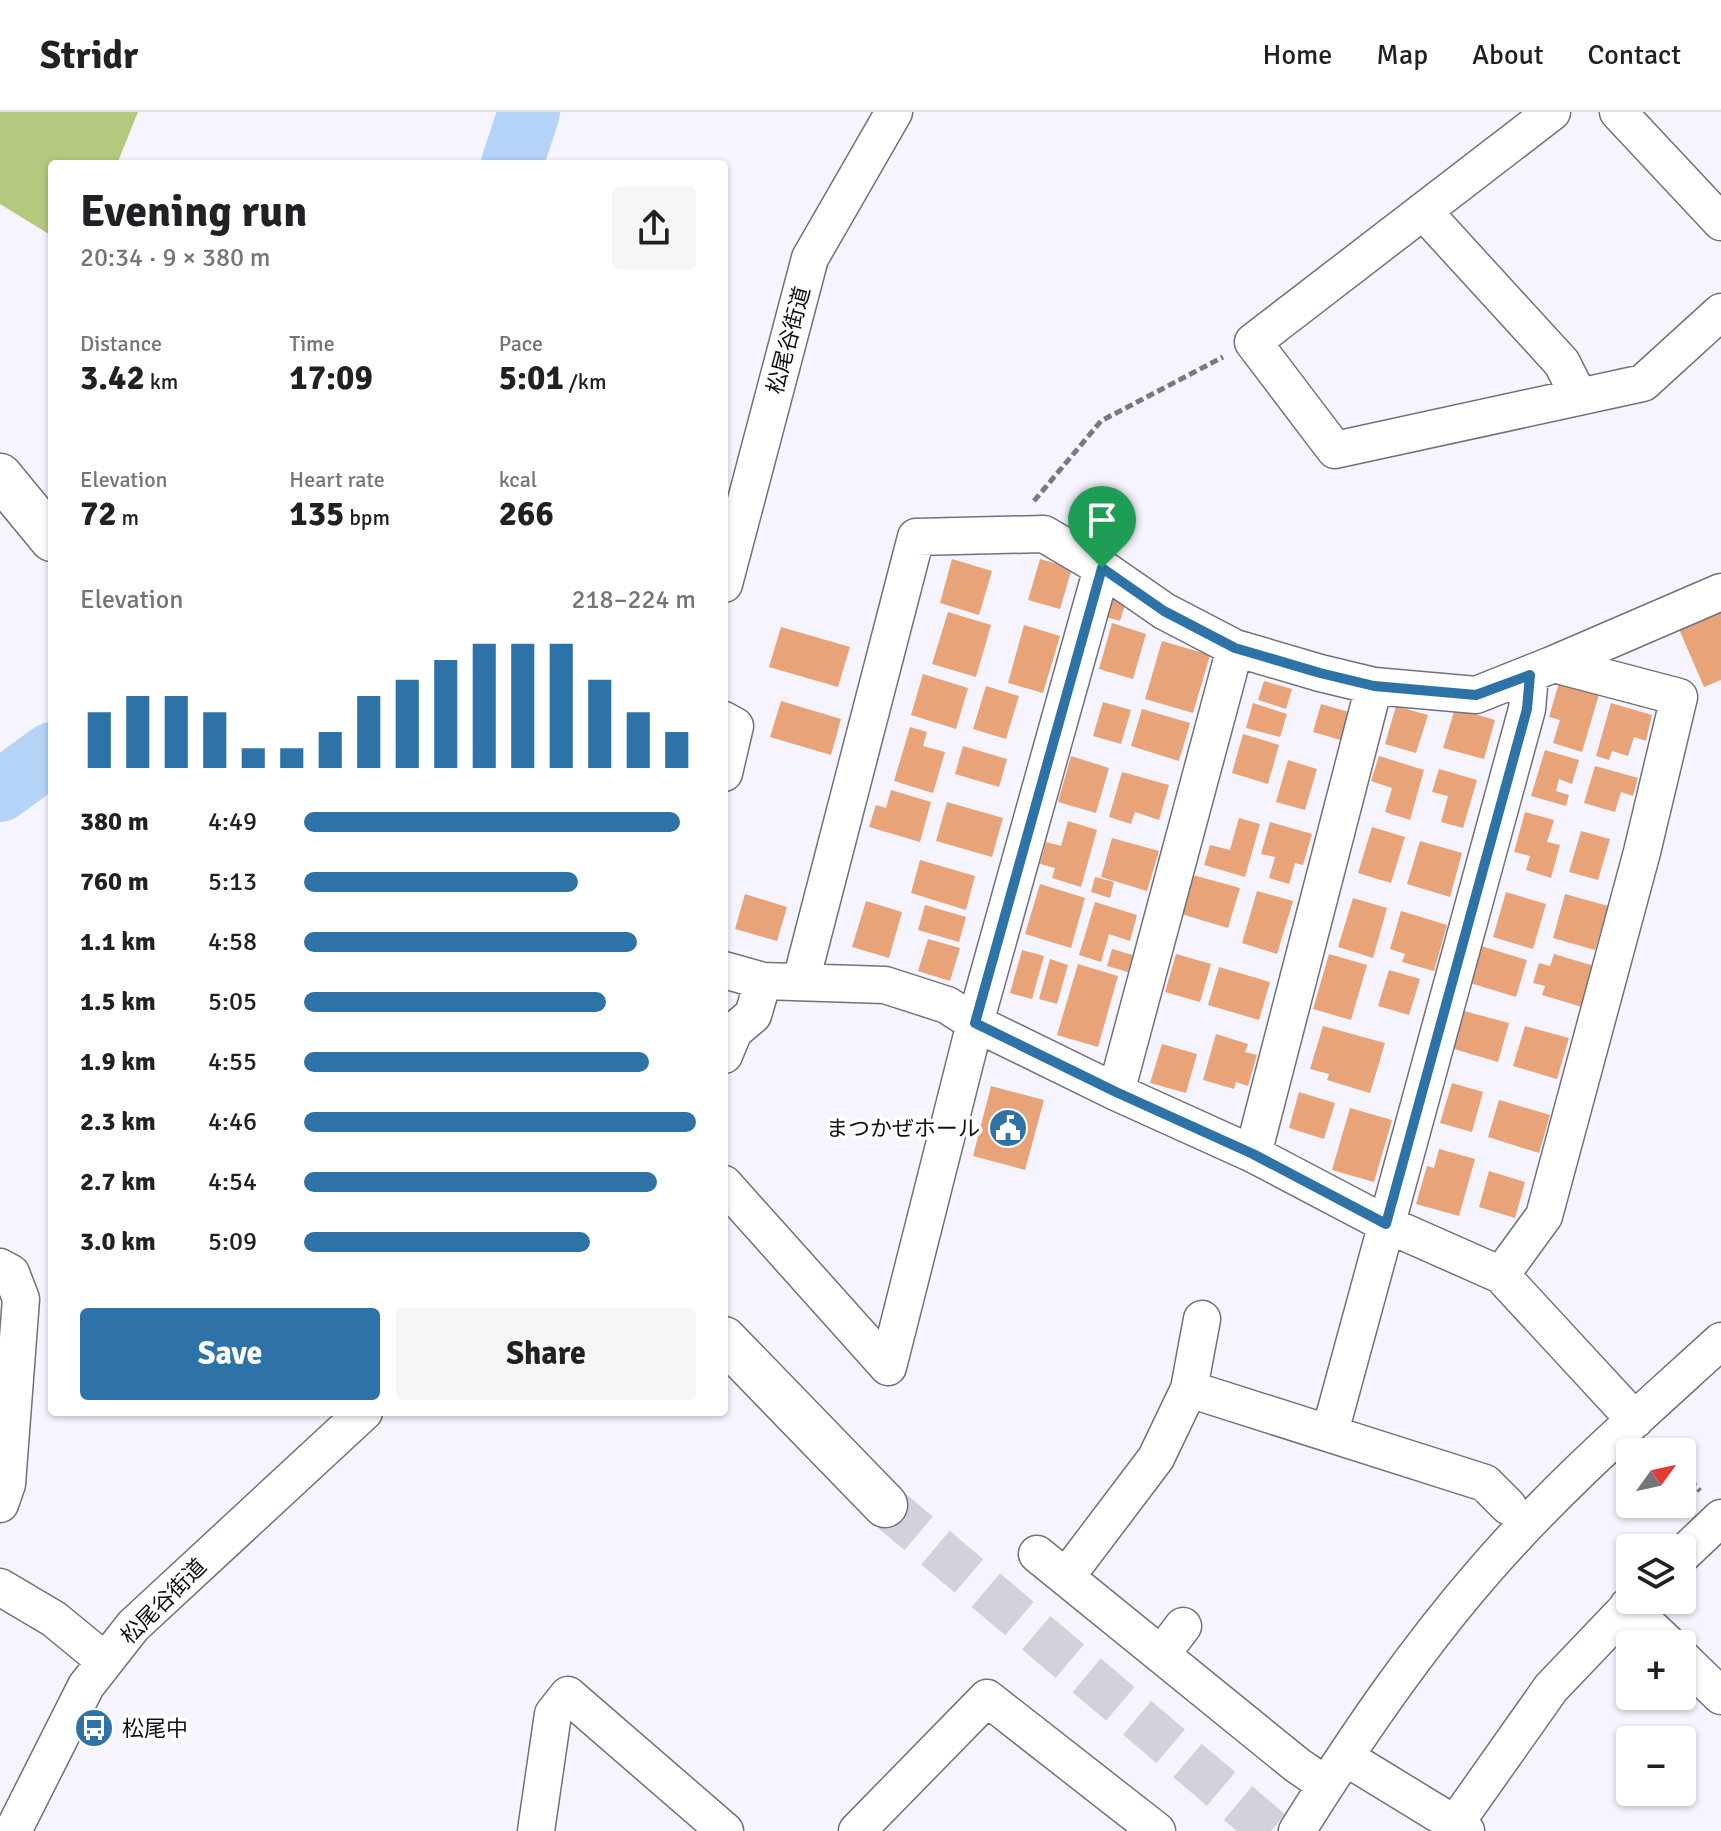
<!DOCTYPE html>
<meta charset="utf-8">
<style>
:root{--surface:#fff;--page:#f6f6f6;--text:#202124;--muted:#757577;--line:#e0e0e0;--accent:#2d73a8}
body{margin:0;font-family:Signika,"Noto Sans JP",sans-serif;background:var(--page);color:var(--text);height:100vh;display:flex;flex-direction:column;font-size:30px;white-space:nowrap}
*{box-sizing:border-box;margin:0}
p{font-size:26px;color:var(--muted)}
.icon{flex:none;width:44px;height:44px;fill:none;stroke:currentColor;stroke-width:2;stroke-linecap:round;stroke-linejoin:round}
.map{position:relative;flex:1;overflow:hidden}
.drawer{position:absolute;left:48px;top:48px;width:680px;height:1256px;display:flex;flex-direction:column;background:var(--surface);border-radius:8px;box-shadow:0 2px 6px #0004}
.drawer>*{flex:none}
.needle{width:52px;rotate:57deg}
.tools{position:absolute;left:1616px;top:1326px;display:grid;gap:16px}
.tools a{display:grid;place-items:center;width:80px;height:80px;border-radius:8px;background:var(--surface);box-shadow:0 2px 6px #0004;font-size:40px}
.pin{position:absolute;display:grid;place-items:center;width:68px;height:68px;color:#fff;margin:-82px -34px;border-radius:50% 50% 50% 0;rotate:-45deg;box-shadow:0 0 8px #0007}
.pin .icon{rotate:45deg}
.round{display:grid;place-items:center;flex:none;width:84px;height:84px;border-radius:8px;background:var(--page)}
.head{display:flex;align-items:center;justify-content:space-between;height:136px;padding:0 32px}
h1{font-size:44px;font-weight:700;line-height:60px}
.metrics{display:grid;grid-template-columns:repeat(3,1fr);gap:12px;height:136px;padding:8px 32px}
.metrics div{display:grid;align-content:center}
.metrics b{font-size:34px;font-weight:700}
.metrics small{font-size:22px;font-weight:400}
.metrics p{font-size:22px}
.chart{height:224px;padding:16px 32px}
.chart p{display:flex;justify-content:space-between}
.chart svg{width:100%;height:144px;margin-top:8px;stroke:var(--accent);stroke-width:6}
.button{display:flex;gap:16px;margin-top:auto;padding:16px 32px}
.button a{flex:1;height:92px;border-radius:8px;background:var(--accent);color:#fff;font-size:32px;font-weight:700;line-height:92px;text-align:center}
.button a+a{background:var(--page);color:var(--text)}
ul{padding:0 32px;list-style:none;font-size:26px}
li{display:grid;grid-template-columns:128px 96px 1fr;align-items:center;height:60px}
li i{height:20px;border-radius:10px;background:var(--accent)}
header{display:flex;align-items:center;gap:48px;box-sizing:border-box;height:112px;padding:0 40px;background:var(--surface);border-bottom:2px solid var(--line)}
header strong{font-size:38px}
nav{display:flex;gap:44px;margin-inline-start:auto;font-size:28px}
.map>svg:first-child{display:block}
.forest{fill:#b4c97e}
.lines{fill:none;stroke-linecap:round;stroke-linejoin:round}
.river{stroke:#b5d3f7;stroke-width:62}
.building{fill:#e9a378}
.secondary-tunnel{stroke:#d3d2dc;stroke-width:44;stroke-dasharray:44 22;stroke-linecap:butt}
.street-casing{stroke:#71717b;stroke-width:39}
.secondary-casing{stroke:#71717b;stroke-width:47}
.path{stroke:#78787e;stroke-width:5;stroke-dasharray:8 4;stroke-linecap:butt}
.street{stroke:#fff;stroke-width:36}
.secondary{stroke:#fff;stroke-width:44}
.route-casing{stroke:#fff;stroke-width:16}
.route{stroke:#2d73a8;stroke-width:10}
.labels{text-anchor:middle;stroke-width:7;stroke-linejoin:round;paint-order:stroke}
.street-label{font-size:22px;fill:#0f0f13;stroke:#fff}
.poi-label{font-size:22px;fill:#0f0f13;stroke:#fff;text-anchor:end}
</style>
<header>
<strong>Stridr</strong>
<nav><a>Home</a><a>Map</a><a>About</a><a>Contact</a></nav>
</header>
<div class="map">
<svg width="1721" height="1719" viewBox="0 0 1721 1719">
<rect width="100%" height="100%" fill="#f6f5ff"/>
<path class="forest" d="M0,0H138L117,52H52V124L0,92Z"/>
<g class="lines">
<path class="river" d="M512,52L529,0
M0,679L52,641"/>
</g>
<path class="building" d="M952,447L992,459L979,503L940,491Z
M1040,447L1072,456L1060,497L1028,488Z
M1108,473L1129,480L1120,509L1099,503Z
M1721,488V568L1704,575L1675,508Z
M948,500L991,513L976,565L932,552Z
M1112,511L1146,522L1133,567L1099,557Z
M1024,513L1060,524L1043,581L1008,571Z
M781,515L850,535L838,575L769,555Z
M1162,529L1210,543L1193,601L1145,587Z
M923,562L968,576L956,617L911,603Z
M1560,567L1600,579L1582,640L1553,631L1560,608L1549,605Z
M1264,569L1292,577L1286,597L1258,588Z
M986,574L1019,584L1006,627L973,617Z
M781,589L841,607L831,643L770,625Z
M1103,590L1131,598L1121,632L1093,624Z
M1253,591L1287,602L1280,625L1246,616Z
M1611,591L1652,603L1646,629L1634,625L1628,644L1612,639L1609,648L1596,644Z
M1321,592L1352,601L1344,629L1313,620Z
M1396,594L1428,603L1416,641L1385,632Z
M1455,596L1495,608L1484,647L1443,636Z
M1142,597L1190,611L1179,649L1131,634Z
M910,615L927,620L923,634L945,640L933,681L894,669Z
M1243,622L1279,633L1268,672L1232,661Z
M963,634L1007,647L999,675L955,662Z
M1545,638L1579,648L1572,672L1559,667L1556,679L1569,683L1566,694L1531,684Z
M1071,644L1109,656L1096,701L1058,690Z
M1379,644L1424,658L1410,708L1385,700L1392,676L1371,669Z
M1288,648L1317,657L1305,698L1276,690Z
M1595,654L1638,666L1633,684L1621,680L1615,700L1584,691Z
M1439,657L1477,668L1463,716L1441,710L1448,684L1432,680Z
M1122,660L1169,673L1159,708L1135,700L1131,712L1109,705Z
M891,678L931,690L920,730L869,715L876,693L886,696Z
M947,690L1003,706L992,745L936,729Z
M1525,700L1554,708L1547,730L1560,733L1551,766L1526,758L1530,744L1514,740Z
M1239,706L1260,712L1245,765L1204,753L1210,733L1230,738Z
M1068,709L1097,718L1081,775L1052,766L1055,756L1040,752L1046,730L1061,734Z
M1270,710L1312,722L1303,753L1295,751L1289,772L1269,766L1275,745L1261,742Z
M1372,715L1405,725L1391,771L1358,761Z
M1581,719L1610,727L1598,768L1569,760Z
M1112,726L1159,739L1147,779L1101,765Z
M1420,729L1462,741L1450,785L1407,772Z
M920,748L975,764L966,798L911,781Z
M1189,762L1240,776L1228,816L1178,801Z
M1095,765L1114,770L1110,786L1091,780Z
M1040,772L1085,786L1071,836L1025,822Z
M1257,779L1293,789L1277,842L1242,831Z
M1506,780L1546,792L1533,837L1493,825Z
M745,782L787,795L777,829L735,817Z
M1565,782L1608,794L1595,838L1553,826Z
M1353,786L1387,796L1373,846L1338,835Z
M866,789L902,800L889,846L852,835Z
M1095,790L1137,803L1130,829L1109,822L1101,850L1079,843Z
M925,793L966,805L959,830L918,818Z
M1401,799L1447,813L1434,859L1402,850L1405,842L1390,837Z
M928,827L960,836L950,869L918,859Z
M1481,834L1527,848L1516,885L1470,871Z
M1112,837L1133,843L1128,860L1107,854Z
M1022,838L1044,844L1032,887L1010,881Z
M1176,842L1211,852L1200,890L1165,880Z
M1329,842L1367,853L1351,908L1313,897Z
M1554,842L1594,854L1582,895L1542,883L1545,874L1533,871L1539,851L1550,854Z
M1050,847L1068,853L1057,892L1039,887Z
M1078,852L1118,864L1098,935L1057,923Z
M1219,855L1270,870L1259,908L1208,893Z
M1389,858L1420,867L1409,903L1378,894Z
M1464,899L1509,911L1498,950L1454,937Z
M1323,914L1385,931L1370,981L1327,968L1329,962L1310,957Z
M1525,914L1569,926L1557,967L1513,954Z
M1216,922L1248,932L1245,940L1257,943L1248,974L1236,970L1234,977L1203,968Z
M1162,932L1197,942L1186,981L1150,971Z
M1452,971L1483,980L1472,1020L1440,1011Z
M991,974L1044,988L1025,1058L973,1044Z
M1299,980L1335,991L1324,1027L1289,1016Z
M1499,988L1550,1003L1539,1041L1488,1025Z
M1350,996L1392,1008L1374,1070L1332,1058Z
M1439,1037L1475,1047L1459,1104L1416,1092L1427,1054L1434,1056Z
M1489,1059L1525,1070L1515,1106L1479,1095Z"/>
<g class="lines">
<path class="secondary-tunnel" d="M885,1393L1271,1719"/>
<defs>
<path id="street" d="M1552,0L1253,230L1335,338L1643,271L1721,200
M1618,0L1721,110
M1423,99L1562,251L1579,285
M724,472L810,146L894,0
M1554,552L1721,480
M724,608L735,614L724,661
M724,858L763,869L885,873L947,893L975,911L1116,980L1253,1042L1386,1112L1501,1163L1544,1104L1642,740L1679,585L1554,552L1476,583L1374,574L1320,561L1235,536L1164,499L1102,456L1044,422L916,425L801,869
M724,943L734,919L753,903L763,869
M1116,980L1235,536
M1253,1042L1374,574
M724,1072L888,1255L975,911L1102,456
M0,1155L11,1161L21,1187L7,1372L0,1392
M1501,1163L1635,1308
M1189,1277L1485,1371L1508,1394
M1330,1320L1527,597L1530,563
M1037,1442L1297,1653L1326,1673
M1682,1443L1721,1406
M1066,1465L1156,1346L1189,1277L1202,1207
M0,1475L54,1507L105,1549
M1628,1494L1668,1532
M1161,1543L1183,1514
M1682,1546L1721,1584
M1345,1645L1466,1719
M1455,1712L1551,1576L1635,1488
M13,1719L86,1574L133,1514L364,1300
M536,1719L553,1602L568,1583L725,1719
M857,1719L987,1586L1157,1719
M1297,1719C1354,1628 1415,1538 1485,1458C1557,1375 1641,1302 1721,1229"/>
<path id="secondary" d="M0,364L52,427
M724,1227L885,1393"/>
</defs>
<use href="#street" class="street-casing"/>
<use href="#secondary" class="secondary-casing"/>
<path class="path" d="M1034,389L1101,309L1223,245
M1656,1331L1664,1340
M1682,1359L1700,1379"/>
<use href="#street" class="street"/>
<use href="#secondary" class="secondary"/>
</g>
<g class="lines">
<defs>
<path id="route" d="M1102,456L1164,499L1235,536L1320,561L1374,574L1476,583L1530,563L1527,597L1386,1112L1253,1042L1116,980L975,911Z"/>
</defs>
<use href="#route" class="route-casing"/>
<use href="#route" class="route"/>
</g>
<defs>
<symbol id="civic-disc" viewBox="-11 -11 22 22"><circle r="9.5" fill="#2d73a8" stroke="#fff"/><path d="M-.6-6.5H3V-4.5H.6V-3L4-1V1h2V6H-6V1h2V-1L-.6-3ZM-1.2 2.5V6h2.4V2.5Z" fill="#fff"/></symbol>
<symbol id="bus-disc" viewBox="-11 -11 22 22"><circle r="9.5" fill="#2d73a8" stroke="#fff"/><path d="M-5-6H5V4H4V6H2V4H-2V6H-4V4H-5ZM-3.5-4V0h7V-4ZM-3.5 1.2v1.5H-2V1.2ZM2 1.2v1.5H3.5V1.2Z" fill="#fff"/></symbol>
</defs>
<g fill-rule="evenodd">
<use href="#civic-disc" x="986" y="994" width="44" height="44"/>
<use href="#bus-disc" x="72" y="1594" width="44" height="44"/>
</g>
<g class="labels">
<g class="street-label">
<text transform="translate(788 228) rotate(-75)" y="8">松尾谷街道</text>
<text transform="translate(163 1489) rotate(-45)" y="8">松尾谷街道</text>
</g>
<g class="poi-label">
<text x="980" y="1024">まつかぜホール</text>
<text x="122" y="1624" text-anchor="start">松尾中</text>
</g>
</g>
</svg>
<div class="tools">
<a><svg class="needle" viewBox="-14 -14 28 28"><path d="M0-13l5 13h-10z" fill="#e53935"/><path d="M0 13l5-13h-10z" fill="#757577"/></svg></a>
<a><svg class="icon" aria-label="layers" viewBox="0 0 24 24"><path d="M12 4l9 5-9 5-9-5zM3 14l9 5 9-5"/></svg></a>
<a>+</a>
<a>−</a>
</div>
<div class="pin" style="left:1102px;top:456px;background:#1e9e55"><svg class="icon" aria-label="arrive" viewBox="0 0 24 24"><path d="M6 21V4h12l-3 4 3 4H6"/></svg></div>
<section class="drawer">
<div class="head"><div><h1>Evening run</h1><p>20:34 · 9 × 380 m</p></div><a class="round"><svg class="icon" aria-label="share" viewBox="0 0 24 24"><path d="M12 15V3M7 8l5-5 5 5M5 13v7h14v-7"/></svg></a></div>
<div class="metrics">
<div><p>Distance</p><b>3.42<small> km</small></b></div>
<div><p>Time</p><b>17:09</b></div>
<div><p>Pace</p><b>5:01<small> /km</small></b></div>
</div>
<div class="metrics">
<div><p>Elevation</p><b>72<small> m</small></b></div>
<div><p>Heart rate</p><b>135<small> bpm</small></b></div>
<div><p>kcal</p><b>266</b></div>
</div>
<div class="chart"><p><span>Elevation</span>218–224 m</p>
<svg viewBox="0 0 160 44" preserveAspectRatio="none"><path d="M5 44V27M15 44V22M25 44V22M35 44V27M45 44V38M55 44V38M65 44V33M75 44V22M85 44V17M95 44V11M105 44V6M115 44V6M125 44V6M135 44V17M145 44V27M155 44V33"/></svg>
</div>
<ul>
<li><b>380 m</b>4:49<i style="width:96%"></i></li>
<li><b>760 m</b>5:13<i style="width:70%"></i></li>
<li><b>1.1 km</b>4:58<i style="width:85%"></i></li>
<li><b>1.5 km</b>5:05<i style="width:77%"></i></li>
<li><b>1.9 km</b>4:55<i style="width:88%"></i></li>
<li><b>2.3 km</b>4:46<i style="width:100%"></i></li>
<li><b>2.7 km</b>4:54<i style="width:90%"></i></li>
<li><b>3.0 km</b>5:09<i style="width:73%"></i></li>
</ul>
<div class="button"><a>Save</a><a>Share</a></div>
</section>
</div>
